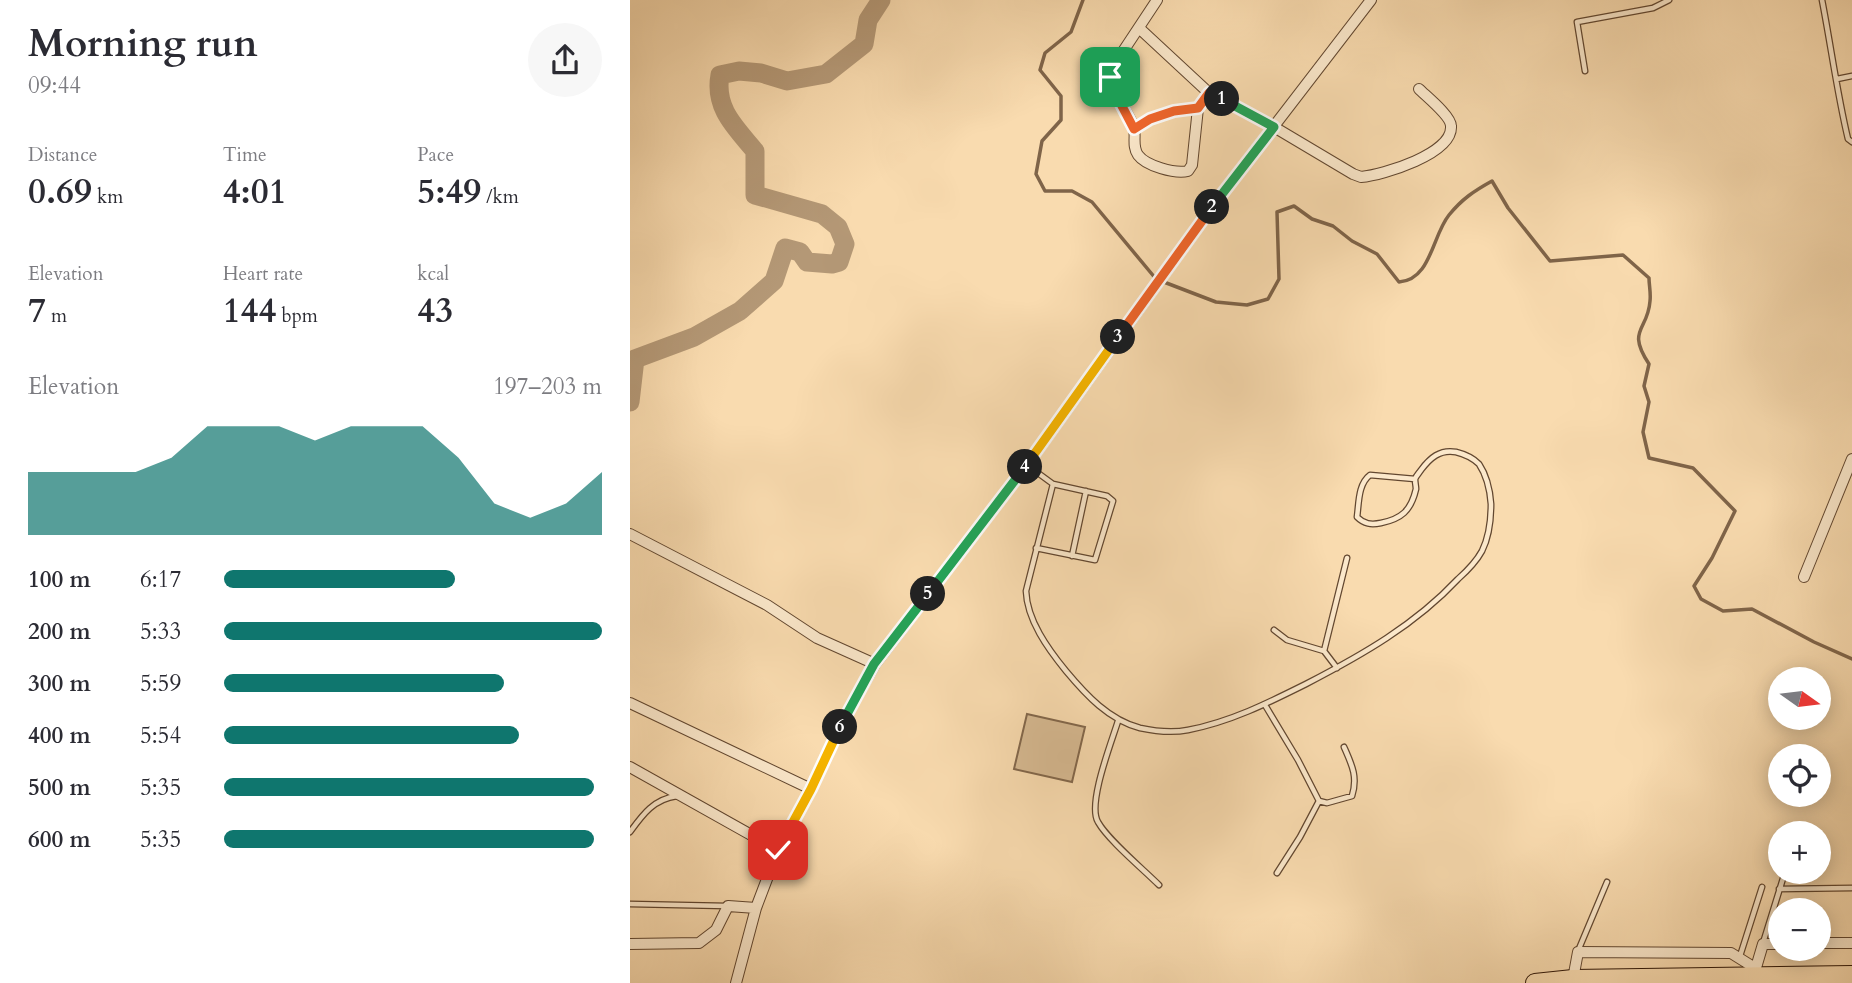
<!DOCTYPE html>
<meta charset="utf-8">
<style>
:root{--surface:#fff;--page:#f7f7f7;--text:#2b2b33;--muted:#7c7c81;--accent:#0f766e}
body{margin:0;font-family:Cardo,serif;background:var(--page);color:var(--text);height:100vh;display:flex;flex-direction:column;font-size:26px;white-space:nowrap}
*{box-sizing:border-box;margin:0}
p{font-size:23px;color:var(--muted)}
.icon{flex:none;width:38px;height:38px;fill:none;stroke:currentColor;stroke-width:2;stroke-linecap:round;stroke-linejoin:round}
.map{position:relative;flex:1;overflow:hidden}
.sheet{display:flex;flex-direction:column;background:var(--surface);width:630px}
.sheet>*{flex:none}
.needle{width:46px;rotate:104deg}
.controls{position:absolute;left:1138px;top:667px;display:grid;gap:14px}
.controls a{display:grid;place-items:center;width:63px;height:63px;border-radius:50%;background:var(--surface);box-shadow:0 4px 18px #0003;font-size:35px}
.pin{position:absolute;display:grid;place-items:center;width:60px;height:60px;color:#fff;margin:-30px;border-radius:14px;box-shadow:0 4px 10px #0006}
.km{position:absolute;width:35px;height:35px;margin:-18px;border-radius:50%;background:#222;color:#fff;font-size:19px;line-height:35px;text-align:center}
.round{display:grid;place-items:center;flex:none;width:74px;height:74px;border-radius:37px;background:var(--page)}
.summary{display:flex;align-items:center;justify-content:space-between;height:119px;padding:0 28px}
h1{font-size:38px;font-weight:600;line-height:52px}
.stats{display:grid;grid-template-columns:repeat(3,1fr);gap:10px;height:119px;padding:7px 28px}
.stats div{display:grid;align-content:center}
.stats b{font-size:35px;font-weight:600}
.stats small{font-size:19px;font-weight:400}
.stats p{font-size:19px}
.chart{height:196px;padding:14px 28px}
.chart p{display:flex;justify-content:space-between}
.chart svg{width:100%;height:126px;margin-top:7px;fill:var(--accent);opacity:.7}
ul{padding:0 28px;list-style:none;font-size:23px}
li{display:grid;grid-template-columns:112px 84px 1fr;align-items:center;height:52px}
li i{height:18px;border-radius:9px;background:var(--accent)}
main{display:flex;flex:1;min-height:0}
.map>svg:first-child{display:block}
.garden{fill:#d7ba92;stroke:#83684c;stroke-width:2}
.lines{fill:none;stroke-linecap:round;stroke-linejoin:round}
.stream{stroke:#7f6449;stroke-width:3.5}
.river{stroke:#b49876;stroke-width:19}
.lane-casing{stroke:#624730;stroke-width:7}
.street-casing{stroke:#624730;stroke-width:12}
.highway-casing{stroke:#2f1606;stroke-width:20}
.lane{stroke:#fbe8cb;stroke-width:4.5}
.street{stroke:#fbe8cb;stroke-width:10}
.highway{stroke:#f9dbaf;stroke-width:18}
.split-1-casing{stroke:#fff;stroke-width:14}
.split-2-casing{stroke:#fff;stroke-width:14}
.split-3-casing{stroke:#fff;stroke-width:14}
.split-4-casing{stroke:#fff;stroke-width:14}
.split-5-casing{stroke:#fff;stroke-width:14}
.split-6-casing{stroke:#fff;stroke-width:14}
.split-7-casing{stroke:#fff;stroke-width:14}
.split-1{stroke:#f0652b;stroke-width:9}
.split-2{stroke:#22a559;stroke-width:9}
.split-3{stroke:#f0652b;stroke-width:9}
.split-4{stroke:#f5b400;stroke-width:9}
.split-5{stroke:#22a559;stroke-width:9}
.split-6{stroke:#22a559;stroke-width:9}
.split-7{stroke:#f5b400;stroke-width:9}
</style>
<main>
<section class="sheet">
<div class="summary"><div><h1>Morning run</h1><p>09:44</p></div><a class="round"><svg class="icon" aria-label="share" viewBox="0 0 24 24"><path d="M12 15V3M7 8l5-5 5 5M5 13v7h14v-7"/></svg></a></div>
<div class="stats">
<div><p>Distance</p><b>0.69<small> km</small></b></div>
<div><p>Time</p><b>4:01</b></div>
<div><p>Pace</p><b>5:49<small> /km</small></b></div>
</div>
<div class="stats">
<div><p>Elevation</p><b>7<small> m</small></b></div>
<div><p>Heart rate</p><b>144<small> bpm</small></b></div>
<div><p>kcal</p><b>43</b></div>
</div>
<div class="chart"><p><span>Elevation</span>197–203 m</p>
<svg viewBox="0 0 160 44" preserveAspectRatio="none"><path d="M0 44V22L10 22L20 22L30 22L40 17L50 6L60 6L70 6L80 11L90 6L100 6L110 6L120 17L130 33L140 38L150 33L160 22V44z"/></svg>
</div>
<ul>
<li><b>100 m</b>6:17<i style="width:61%"></i></li>
<li><b>200 m</b>5:33<i style="width:100%"></i></li>
<li><b>300 m</b>5:59<i style="width:74%"></i></li>
<li><b>400 m</b>5:54<i style="width:78%"></i></li>
<li><b>500 m</b>5:35<i style="width:98%"></i></li>
<li><b>600 m</b>5:35<i style="width:98%"></i></li>
</ul>
</section>
<div class="map">
<svg width="1222" height="983" viewBox="0 0 1222 983">
<rect width="100%" height="100%" fill="#f9dbaf"/>
<filter id="stains"><feTurbulence type="fractalNoise" baseFrequency=".00286" numOctaves="4"/><feColorMatrix values="0 0 0 0 .2 0 0 0 0 .09 0 0 0 0 .02 0 0 0 .5 -.17"/></filter>
<radialGradient id="worn" r=".72"><stop offset=".6" stop-color="#630" stop-opacity="0"/><stop offset="1" stop-color="#630" stop-opacity=".3"/></radialGradient>
<path class="garden" d="M397,714L455,727L442,782L384,769Z"/>
<g class="lines">
<path class="stream" d="M453,0L441,32L415,53L410,70L431,96V120L412,141L406,174L415,191H442L462,202L526,279L586,302L617,305L638,299L649,279L647,212L664,206L682,219L703,226L722,241L747,254L769,282C801,280 802,236 819,215C832,199 844,191 862,181L878,208L920,261L993,255L1019,278C1019,285 1021,293 1020,301C1018,331 996,329 1019,364L1014,386L1019,402L1013,432L1019,458L1063,468L1105,511L1082,558L1064,586L1071,599L1093,611L1122,609L1184,642L1222,659"/>
<path class="river" d="M0,402L5,359L64,337L110,311L144,281L155,248L170,252L177,262L202,264L209,262L215,244L208,227L192,214L125,195V151C105,127 84,108 90,75L109,71L131,73L157,81L196,74L234,44L238,20L251,0"/>
<defs>
<path id="lane" d="M1192,0C1201,46 1207,93 1218,139L1222,142
M955,71L947,22L1023,8L1039,0
M1207,79L1222,76
M397,465L423,484L477,496L483,501L465,560L406,548
M423,484L396,591C397,620 418,649 436,671C456,695 479,720 510,728C524,731 543,733 558,730C600,722 638,703 676,684C732,655 785,625 828,579C837,571 846,562 852,551C859,537 861,519 861,504C860,490 857,476 849,464C843,458 834,454 826,452C810,449 800,458 791,470C789,473 786,476 785,479C785,483 786,486 786,489C781,511 771,519 751,523C741,525 734,524 727,517C729,503 728,484 740,475L785,479
M442,556L456,491
M644,630L657,640L694,651L707,668
M694,651L717,558
M635,705L668,760L689,801L697,803L722,796C728,777 722,765 714,747
M488,721C482,741 457,804 468,822C478,840 513,869 529,885
M0,832C13,814 24,799 47,796
M1167,833L1168,829
M647,873L670,837L689,801
M1149,889L1222,888
M0,904L97,906
M1133,943L1155,872
M948,951L977,882
M1110,956L1132,887"/>
<path id="street" d="M527,0L482,68C476,91 497,107 504,128C506,137 502,146 508,155C516,166 545,174 558,171L562,165L568,108
M509,28L579,93L644,127L723,174L731,177C753,175 823,154 821,126C821,116 796,96 789,89
M504,129L520,119L544,111L568,108L579,93
M0,534L137,605L187,638L245,664
M1174,577L1222,459
M0,703L181,789
M0,767L148,850
M1188,943H1222
M0,944L69,943L86,930L98,906L126,908
M1125,971L1133,944H1150
M943,979L948,952L1101,953L1125,968
M106,983L126,908L148,850L181,789L213,721L245,664L397,465L588,199L741,0"/>
<path id="highway" d="M905,983L943,979L1222,975"/>
</defs>
<use href="#lane" class="lane-casing"/>
<use href="#street" class="street-casing"/>
<use href="#highway" class="highway-casing"/>
<use href="#lane" class="lane"/>
<use href="#street" class="street"/>
<use href="#highway" class="highway"/>
</g>
<g class="lines">
<defs>
<path id="split-1" d="M480,77L482,87L504,129L520,119L544,111L568,108L579,93L592,99"/>
<path id="split-2" d="M582,207L644,127L592,99"/>
<path id="split-3" d="M488,337L582,207"/>
<path id="split-4" d="M395,467L488,337"/>
<path id="split-5" d="M298,594L395,467"/>
<path id="split-6" d="M210,727L244,664L298,594"/>
<path id="split-7" d="M148,850L181,789L210,727"/>
</defs>
<use href="#split-1" class="split-1-casing"/>
<use href="#split-2" class="split-2-casing"/>
<use href="#split-3" class="split-3-casing"/>
<use href="#split-4" class="split-4-casing"/>
<use href="#split-5" class="split-5-casing"/>
<use href="#split-6" class="split-6-casing"/>
<use href="#split-7" class="split-7-casing"/>
<use href="#split-1" class="split-1"/>
<use href="#split-2" class="split-2"/>
<use href="#split-3" class="split-3"/>
<use href="#split-4" class="split-4"/>
<use href="#split-5" class="split-5"/>
<use href="#split-6" class="split-6"/>
<use href="#split-7" class="split-7"/>
</g>
<rect width="100%" height="100%" filter="url(#stains)"/>
<rect width="100%" height="100%" fill="url(#worn)"/>
</svg>
<div class="controls">
<a><svg class="needle" viewBox="-14 -14 28 28"><path d="M0-13l5 13h-10z" fill="#e53935"/><path d="M0 13l5-13h-10z" fill="#7c7c81"/></svg></a>
<a><svg class="icon" aria-label="locate" viewBox="0 0 24 24"><circle cx="12" cy="12" r="6"/><path d="M12 2v4M12 18v4M2 12h4M18 12h4"/></svg></a>
<a>+</a>
<a>−</a>
</div>
<div class="pin" style="left:480px;top:77px;background:#1e9e55"><svg class="icon" aria-label="arrive" viewBox="0 0 24 24"><path d="M6 21V4h12l-3 4 3 4H6"/></svg></div>
<div class="pin" style="left:148px;top:850px;background:#d93025"><svg class="icon" aria-label="check" viewBox="0 0 24 24"><path d="M5 12l5 5 9-10"/></svg></div>
<b class="km" style="left:592px;top:99px">1</b>
<b class="km" style="left:582px;top:207px">2</b>
<b class="km" style="left:488px;top:337px">3</b>
<b class="km" style="left:395px;top:467px">4</b>
<b class="km" style="left:298px;top:594px">5</b>
<b class="km" style="left:210px;top:727px">6</b>
</div>
</main>
